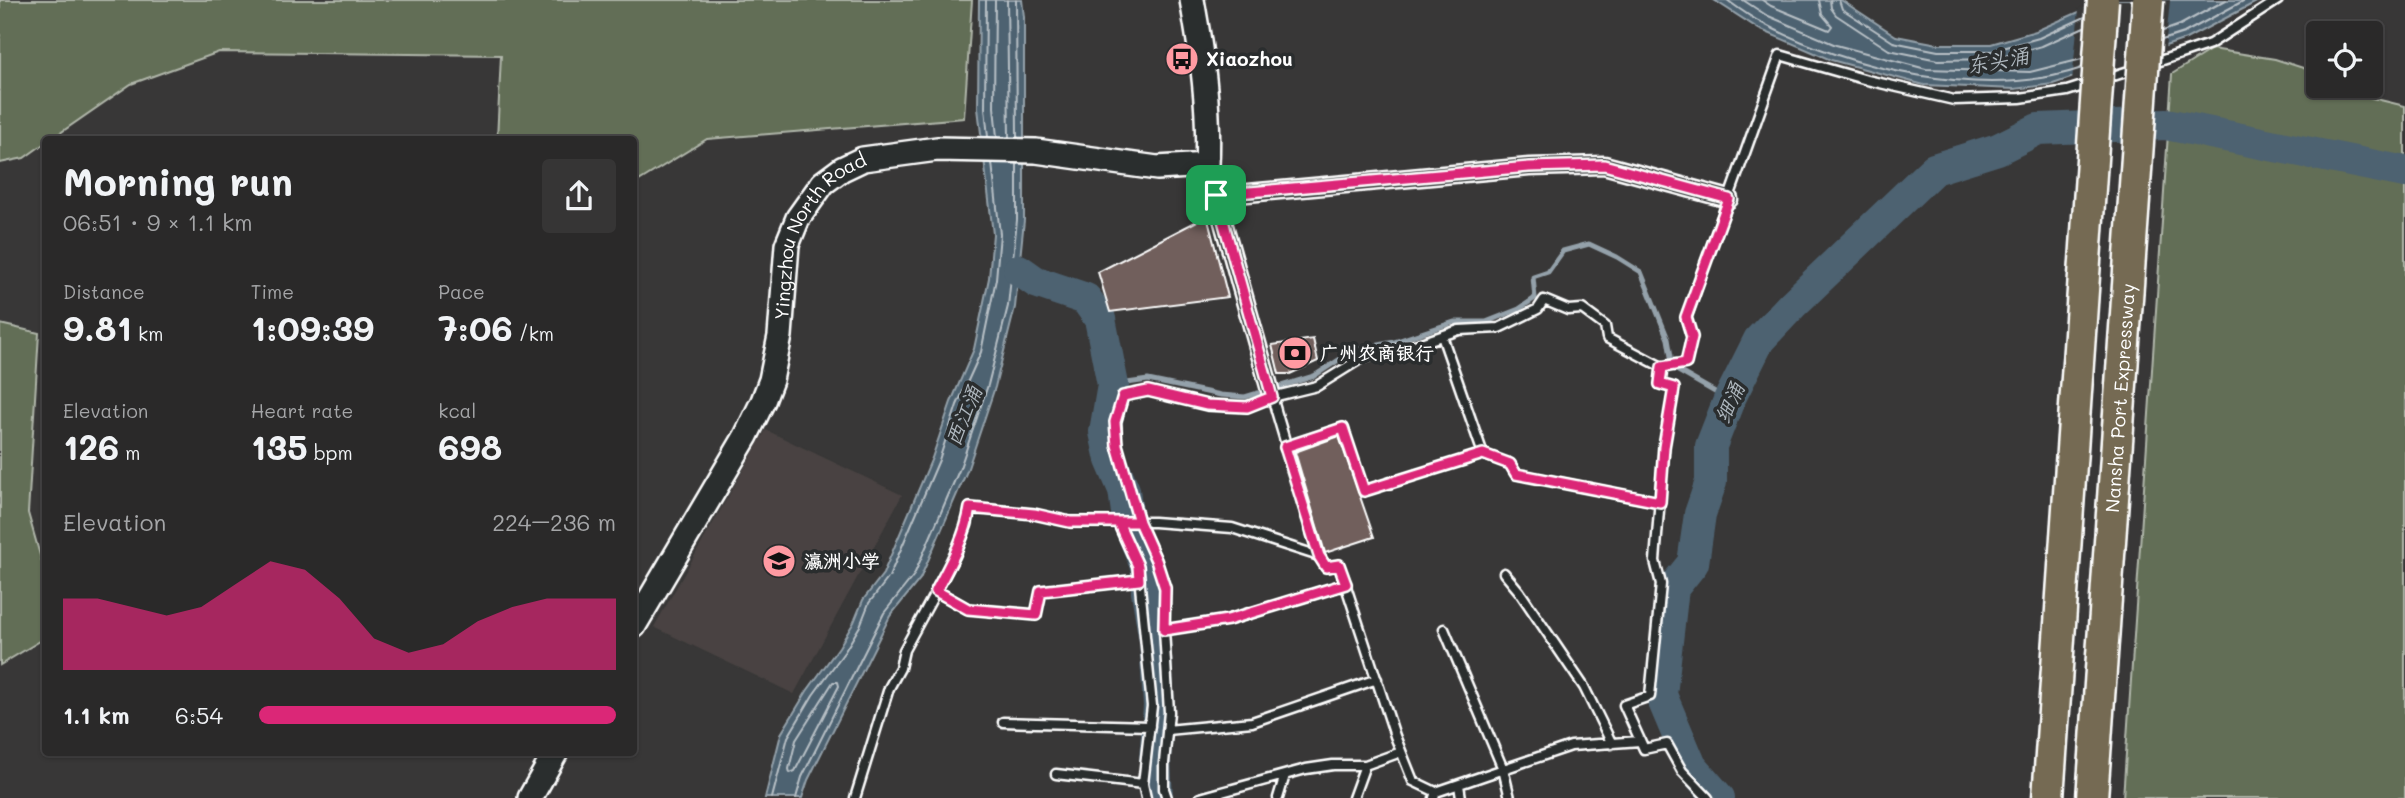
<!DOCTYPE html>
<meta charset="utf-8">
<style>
:root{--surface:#2a2929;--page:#363535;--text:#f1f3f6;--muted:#a5a6a8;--line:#464546;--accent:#db2777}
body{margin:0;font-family:Mali,"LXGW WenKai TC",sans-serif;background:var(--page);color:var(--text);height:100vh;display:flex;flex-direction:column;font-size:26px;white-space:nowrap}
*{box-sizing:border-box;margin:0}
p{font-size:23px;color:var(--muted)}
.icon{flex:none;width:38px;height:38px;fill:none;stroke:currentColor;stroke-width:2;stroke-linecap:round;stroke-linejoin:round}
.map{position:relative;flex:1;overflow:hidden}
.side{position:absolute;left:42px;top:136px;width:595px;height:620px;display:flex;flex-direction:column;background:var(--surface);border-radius:7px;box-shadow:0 2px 5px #0004,0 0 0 2px var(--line)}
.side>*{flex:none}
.controls{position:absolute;left:2306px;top:21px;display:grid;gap:14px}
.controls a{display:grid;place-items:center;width:77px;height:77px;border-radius:7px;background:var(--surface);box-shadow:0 2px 5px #0004,0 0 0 2px var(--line);font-size:35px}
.pin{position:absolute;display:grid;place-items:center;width:60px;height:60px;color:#fff;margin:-30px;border-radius:14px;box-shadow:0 4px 10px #0006}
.round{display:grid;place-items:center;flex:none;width:74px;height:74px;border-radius:7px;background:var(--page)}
.summary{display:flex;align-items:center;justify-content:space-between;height:119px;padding:0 21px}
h1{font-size:38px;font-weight:800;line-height:52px}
.figures{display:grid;grid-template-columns:repeat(3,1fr);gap:10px;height:119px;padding:7px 21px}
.figures div{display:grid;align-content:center}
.figures b{font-size:35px;font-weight:800}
.figures small{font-size:19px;font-weight:400}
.figures p{font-size:19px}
.chart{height:196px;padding:14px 21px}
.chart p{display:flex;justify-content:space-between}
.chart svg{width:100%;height:126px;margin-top:7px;fill:var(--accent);opacity:.7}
ul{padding:0 21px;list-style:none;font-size:23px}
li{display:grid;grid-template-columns:112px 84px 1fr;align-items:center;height:52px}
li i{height:18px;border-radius:9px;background:var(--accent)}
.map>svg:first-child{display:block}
.built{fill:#494342}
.green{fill:#626e56;stroke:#b0b6aa;stroke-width:2}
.water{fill:#4d6271;stroke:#94a1aa;stroke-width:2}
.pier{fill:#383737}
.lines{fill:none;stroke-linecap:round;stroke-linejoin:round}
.shore{stroke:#b8c0c6;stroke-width:2}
.stream{stroke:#94a1aa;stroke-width:5}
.river{stroke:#4d6271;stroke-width:32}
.building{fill:#715f5b;stroke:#fff;stroke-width:2}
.service-casing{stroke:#fff;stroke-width:13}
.minor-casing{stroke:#fff;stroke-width:21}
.secondary-casing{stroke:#fff;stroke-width:28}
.service{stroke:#2a2d2e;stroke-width:8}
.minor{stroke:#2a2d2e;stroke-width:16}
.secondary{stroke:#2a2d2e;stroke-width:23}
.motorway-bridge-casing{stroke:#fff;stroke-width:35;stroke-linecap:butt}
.motorway-bridge{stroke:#756b52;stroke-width:30}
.route-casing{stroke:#fff;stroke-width:14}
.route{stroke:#db2777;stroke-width:9}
.labels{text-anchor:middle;stroke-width:7;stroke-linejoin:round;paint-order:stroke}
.poi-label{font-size:19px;font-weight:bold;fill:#fff;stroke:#2a2d2e;text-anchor:start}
.street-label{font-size:19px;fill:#fff;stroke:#2a2d2e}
.water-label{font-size:21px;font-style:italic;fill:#afb8bf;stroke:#2a2d2e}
</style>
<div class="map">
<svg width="2405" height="798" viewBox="0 0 2405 798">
<rect width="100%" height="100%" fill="#383737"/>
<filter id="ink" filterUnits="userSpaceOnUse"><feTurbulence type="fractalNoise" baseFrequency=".0143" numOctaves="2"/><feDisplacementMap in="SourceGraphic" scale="14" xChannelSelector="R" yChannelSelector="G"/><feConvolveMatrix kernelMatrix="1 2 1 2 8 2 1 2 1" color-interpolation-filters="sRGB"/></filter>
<g filter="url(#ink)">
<path class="built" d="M766,430L902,495L794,694L654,627Z"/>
<path class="green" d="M0,0H972L964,118L707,139L634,184V140H497L501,55L219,52L131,84L50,140H46L45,143L24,158L0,163Z
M2212,49L2275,59L2319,73V86H2346L2372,98L2405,106V798H2123L2172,74Z
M0,324L39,333L28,513L45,573V638L0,665Z"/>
<path class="water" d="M979,0H1022L1024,17V220L1015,307L995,387L967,471L920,579L890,616L808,780L802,798H765L781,734L807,691L839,647L854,622L863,600L883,574L932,458L951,402L974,349L989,278L993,234L978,108Z
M1714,0H1841L1896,36L1938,44H1991L2036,31L2106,0H2260L2186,39L2053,84L2014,89L1924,85L1831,60L1759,29Z"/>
<path class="pier" d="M2098,0H2170L2165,50L2072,82L2079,9Z"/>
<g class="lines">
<path class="shore" d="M986,0L985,108L988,137
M995,0L994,107L997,137
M1007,0L1009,137
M1016,0L1017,137
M1727,0C1738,8 1750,17 1762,23C1850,70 1986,101 2082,68
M1743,0L1766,15L1836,45L1926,69L2030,72L2082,59
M1762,0L1771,6L1829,30L1832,26L1822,14L1819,0
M1830,0L1831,8L1836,15L1889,50L1938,60L1994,59L2042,46L2084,27
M1839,0L1842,9L1893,42L1938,51H1992L2039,38L2085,17
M2163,31L2180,25L2226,0
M2162,40L2184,33L2245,0
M833,682H838L839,686L795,771L790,773L789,769L796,740Z
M772,798L788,737L813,695L845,651L860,626L869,603L889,577L939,460L957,405L981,352L996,279L1000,234L992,163
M796,798L802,777L884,613L914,575L960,468L988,385L1008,306L1017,220V164"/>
<path class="stream" d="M1113,385L1148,380L1221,395L1245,397L1314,376L1354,350L1394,342L1454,322H1486L1519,309L1535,298L1533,277L1548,272L1563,251L1589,244L1617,257L1641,272L1668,339L1673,368L1729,400"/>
<path class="river" d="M1019,270L1036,282L1086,299L1100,319L1113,385L1105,432L1111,460L1124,490L1128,520L1147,569V592L1155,641L1159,706L1155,760L1157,798
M1719,798L1691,766L1661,695L1673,588L1693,563L1700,514L1711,482V446L1729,400L1759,340L1792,305L1934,169L1998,149L2038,129L2166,124L2405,172"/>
</g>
<path class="building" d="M1207,216L1228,297L1110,312L1098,272Z
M1313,339L1318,361L1290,374H1279L1272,345Z
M1339,436L1374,537L1325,553L1295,452Z"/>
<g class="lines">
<defs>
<path id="service" d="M2151,64L2210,44L2278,0
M2104,79L2138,68
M1442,336L1483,454L1510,464L1516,474L1659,502
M1662,367L1686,363L1692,337L1686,318L1780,55L1867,80L1954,100L2020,98L2067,91L2092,83
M1272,397L1319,556
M1285,448L1343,428L1364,491L1483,454
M1118,522L1138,566L1152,706L1143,784L1146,798
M1504,573L1519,591L1584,687L1612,744
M936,591L968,609L1036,615L1041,591L1139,580
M1444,629L1503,769L1510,798
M1164,630L1228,620L1346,584
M1003,722L1150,726
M1167,730L1252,722L1377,679
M1056,774L1143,784
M1459,785L1461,798
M1436,792L1571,746L1640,741
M855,798L889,688L900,668L904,650L955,556L967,525L970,508L1034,514L1070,522H1154L1232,528L1319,556L1326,567L1339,565L1395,736L1413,781L1436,792L1434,798
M1167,798L1164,789V763L1169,712L1164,630L1165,588L1156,560L1139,522L1117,445L1116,422L1123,396L1148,391L1207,405L1247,407L1272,397L1317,386L1362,358L1418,344L1459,330L1499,328L1538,309L1544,300L1568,310L1582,309L1605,326L1607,338L1662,367L1660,384L1674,388L1664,447L1655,561L1661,584L1650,696L1624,705L1644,749L1667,744L1682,771L1708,798
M1200,798L1306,769L1333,765H1365L1401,752
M1278,798L1285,775
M1353,798L1365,765"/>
<path id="minor" d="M1207,165L1272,397
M1216,196L1529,167L1604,165L1729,199"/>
<g id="secondary">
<path id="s1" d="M634,626L746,436L763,401L771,380L780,336L787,245L798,218L823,183L842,169L863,159L937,149L1036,151L1157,168L1207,165C1210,109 1202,55 1192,0"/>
<path d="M530,798L556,752"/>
</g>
</defs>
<use href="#service" class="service-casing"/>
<use href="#minor" class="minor-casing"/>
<use href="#secondary" class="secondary-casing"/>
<use href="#service" class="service"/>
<use href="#minor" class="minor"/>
<use href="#secondary" class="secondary"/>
<defs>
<g id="motorway-bridge">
<path d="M2048,798L2103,0"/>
<path id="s2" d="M2092,798L2148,0"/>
</g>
</defs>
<use href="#motorway-bridge" class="motorway-bridge-casing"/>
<use href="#motorway-bridge" class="motorway-bridge"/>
</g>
</g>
<g class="lines" filter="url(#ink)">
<defs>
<path id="route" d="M1216,195L1272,397L1247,407L1207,405L1148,391L1123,396L1115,422L1117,445L1139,522H1070L1034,514L970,508C965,538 950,564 936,591L968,609L1036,615L1041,591L1139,580L1138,566L1118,522H1139L1156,560L1165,588L1164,630L1228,620L1346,584L1339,565L1326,567L1319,556L1285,447L1343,428L1364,491L1483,454L1510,464L1516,474L1660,502L1664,447L1674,388L1660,384L1662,367L1686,363L1692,337L1686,317L1729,199L1604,165L1529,167L1216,195"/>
</defs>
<use href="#route" class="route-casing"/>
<use href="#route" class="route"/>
</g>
<defs>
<symbol id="bus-disc" viewBox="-11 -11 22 22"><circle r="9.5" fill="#ff9aa2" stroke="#2a2d2e"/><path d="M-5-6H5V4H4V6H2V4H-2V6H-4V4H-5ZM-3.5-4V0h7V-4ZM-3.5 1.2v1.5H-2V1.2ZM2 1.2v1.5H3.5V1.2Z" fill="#111"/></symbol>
<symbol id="bank-disc" viewBox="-11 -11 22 22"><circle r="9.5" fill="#ff9aa2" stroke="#2a2d2e"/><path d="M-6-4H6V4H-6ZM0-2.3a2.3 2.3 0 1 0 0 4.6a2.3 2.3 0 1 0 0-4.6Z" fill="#111"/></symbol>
<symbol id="school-disc" viewBox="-11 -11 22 22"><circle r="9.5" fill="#ff9aa2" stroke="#2a2d2e"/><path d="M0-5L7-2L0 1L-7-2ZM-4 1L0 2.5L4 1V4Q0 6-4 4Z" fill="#111"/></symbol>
</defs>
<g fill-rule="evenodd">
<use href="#bus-disc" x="1163" y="40" width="38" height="38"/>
<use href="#bank-disc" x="1276" y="334" width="38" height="38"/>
<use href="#school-disc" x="760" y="542" width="38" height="38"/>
</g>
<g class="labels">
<g class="poi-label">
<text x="1206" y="66">Xiaozhou</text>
<text x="1320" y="360">广州农商银行</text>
<text x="804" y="568">瀛洲小学</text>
</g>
<g class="street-label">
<text dy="7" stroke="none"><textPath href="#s1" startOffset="441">Yingzhou North Road</textPath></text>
<text dy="7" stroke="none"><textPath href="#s2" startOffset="401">Nansha Port Expressway</textPath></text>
</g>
<g class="water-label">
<text transform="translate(1998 61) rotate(-10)" y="7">东头涌</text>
<text transform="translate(1730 403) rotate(-66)" y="7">细涌</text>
<text transform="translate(964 416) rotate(-68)" y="7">西江涌</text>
</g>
</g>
</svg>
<div class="controls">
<a><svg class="icon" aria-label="locate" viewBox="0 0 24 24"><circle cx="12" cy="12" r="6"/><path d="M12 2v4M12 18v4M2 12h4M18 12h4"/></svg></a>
</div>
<div class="pin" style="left:1216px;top:195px;background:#1e9e55"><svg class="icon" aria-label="arrive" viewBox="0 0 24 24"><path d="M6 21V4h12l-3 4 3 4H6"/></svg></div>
<section class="side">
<div class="summary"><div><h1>Morning run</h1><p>06:51 · 9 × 1.1 km</p></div><a class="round"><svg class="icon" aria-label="share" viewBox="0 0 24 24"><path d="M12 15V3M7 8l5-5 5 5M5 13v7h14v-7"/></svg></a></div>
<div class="figures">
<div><p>Distance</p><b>9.81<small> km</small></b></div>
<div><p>Time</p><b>1:09:39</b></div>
<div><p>Pace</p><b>7:06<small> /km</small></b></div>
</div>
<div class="figures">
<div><p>Elevation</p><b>126<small> m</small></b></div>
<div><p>Heart rate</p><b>135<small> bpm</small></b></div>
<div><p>kcal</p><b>698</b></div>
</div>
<div class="chart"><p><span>Elevation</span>224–236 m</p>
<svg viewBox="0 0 160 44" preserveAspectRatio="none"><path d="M0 44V19L10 19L20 22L30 25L40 22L50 14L60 6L70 9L80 19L90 33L100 38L110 35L120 27L130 22L140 19L150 19L160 19V44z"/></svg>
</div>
<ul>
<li><b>1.1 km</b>6:54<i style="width:100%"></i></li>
</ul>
</section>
</div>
